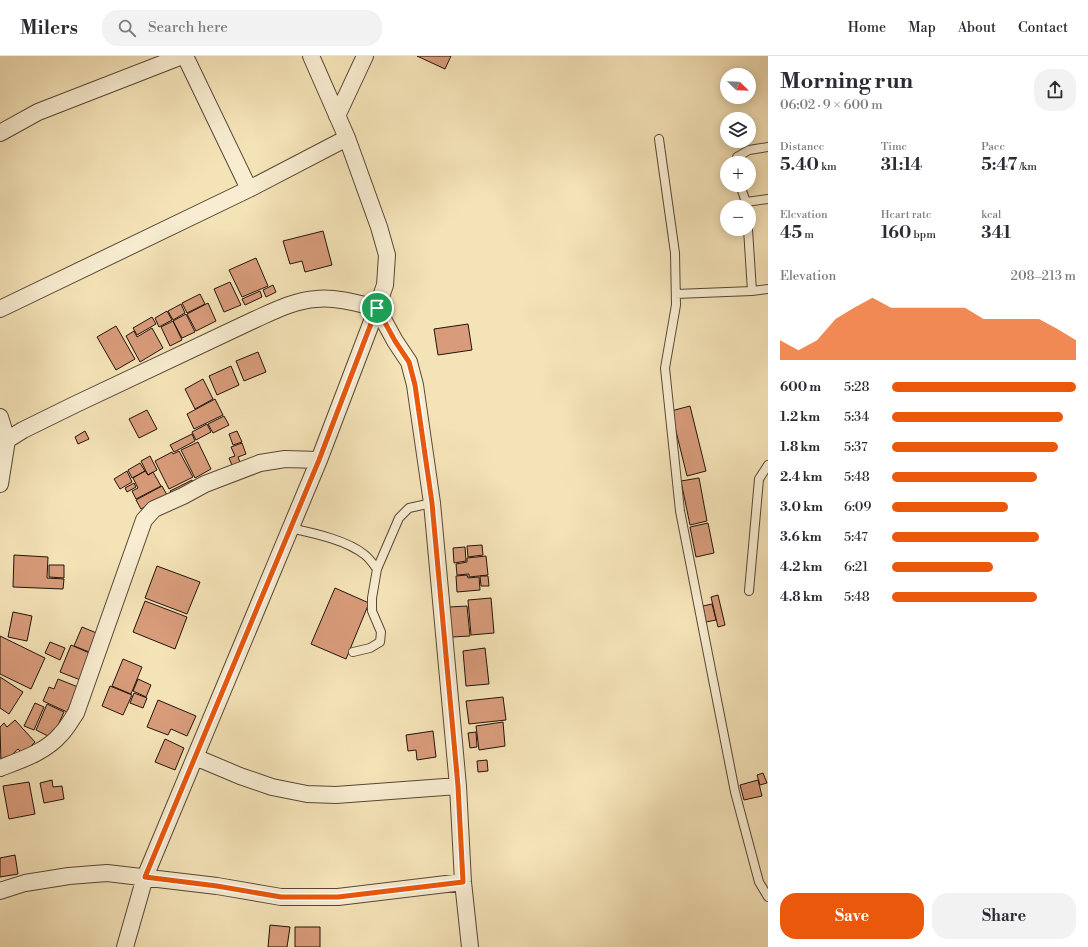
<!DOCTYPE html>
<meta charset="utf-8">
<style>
:root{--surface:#fff;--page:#f2f2f3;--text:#2b2b33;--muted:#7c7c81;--line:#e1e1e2;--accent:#ea580c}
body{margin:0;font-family:"Libre Bodoni",serif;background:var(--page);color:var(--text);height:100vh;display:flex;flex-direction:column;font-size:15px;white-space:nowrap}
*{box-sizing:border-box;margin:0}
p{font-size:13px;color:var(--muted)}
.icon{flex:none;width:22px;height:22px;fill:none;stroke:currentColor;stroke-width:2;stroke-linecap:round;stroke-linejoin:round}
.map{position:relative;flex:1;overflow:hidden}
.side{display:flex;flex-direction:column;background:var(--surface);width:320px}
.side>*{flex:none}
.needle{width:26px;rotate:113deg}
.buttons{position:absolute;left:720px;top:12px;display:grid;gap:8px}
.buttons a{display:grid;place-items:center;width:36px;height:36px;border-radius:50%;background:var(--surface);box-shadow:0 2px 10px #0003;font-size:20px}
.pin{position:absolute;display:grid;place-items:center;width:34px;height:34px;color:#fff;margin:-17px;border:2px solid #fff;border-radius:50%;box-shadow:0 1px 4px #0007}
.round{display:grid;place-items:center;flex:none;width:42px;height:42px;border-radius:16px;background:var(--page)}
.overview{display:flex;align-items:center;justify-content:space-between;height:68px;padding:0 12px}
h1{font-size:22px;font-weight:700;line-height:30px}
.figures{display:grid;grid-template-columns:repeat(3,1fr);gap:6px;height:68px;padding:4px 12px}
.figures div{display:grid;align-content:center}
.figures b{font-size:17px;font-weight:700}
.figures small{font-size:11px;font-weight:400}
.figures p{font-size:11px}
.chart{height:112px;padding:8px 12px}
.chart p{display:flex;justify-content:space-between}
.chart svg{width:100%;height:72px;margin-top:4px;fill:var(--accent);opacity:.7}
.action{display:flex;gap:8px;margin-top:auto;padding:8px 12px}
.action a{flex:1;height:46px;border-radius:16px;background:var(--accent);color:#fff;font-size:16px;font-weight:700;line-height:46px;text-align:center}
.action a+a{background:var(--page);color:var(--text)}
ul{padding:0 12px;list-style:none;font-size:13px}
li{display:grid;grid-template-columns:64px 48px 1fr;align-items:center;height:30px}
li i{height:10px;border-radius:5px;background:var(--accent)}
header{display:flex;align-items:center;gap:24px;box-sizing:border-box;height:56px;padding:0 20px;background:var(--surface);border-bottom:1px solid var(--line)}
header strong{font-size:19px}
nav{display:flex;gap:22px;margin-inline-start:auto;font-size:14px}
.search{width:280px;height:36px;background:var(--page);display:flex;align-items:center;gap:10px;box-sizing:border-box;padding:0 14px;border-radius:16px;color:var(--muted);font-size:15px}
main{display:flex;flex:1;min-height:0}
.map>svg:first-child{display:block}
.building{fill:#d99c7b;stroke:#22130a}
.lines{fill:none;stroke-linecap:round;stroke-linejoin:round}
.service-casing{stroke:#574736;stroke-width:10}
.minor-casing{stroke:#574736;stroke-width:18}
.service{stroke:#f8edd1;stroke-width:8}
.minor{stroke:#f8edd1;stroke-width:16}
.route-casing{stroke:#fff;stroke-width:8}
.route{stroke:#ea580c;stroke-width:5}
</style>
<header>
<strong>Milers</strong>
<div class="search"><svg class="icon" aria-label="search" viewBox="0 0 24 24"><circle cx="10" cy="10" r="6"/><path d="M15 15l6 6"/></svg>Search here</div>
<nav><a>Home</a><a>Map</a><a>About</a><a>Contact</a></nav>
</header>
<main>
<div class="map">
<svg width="768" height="891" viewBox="0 0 768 891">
<rect width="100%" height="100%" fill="#f5e3b8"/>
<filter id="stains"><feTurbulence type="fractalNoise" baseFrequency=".005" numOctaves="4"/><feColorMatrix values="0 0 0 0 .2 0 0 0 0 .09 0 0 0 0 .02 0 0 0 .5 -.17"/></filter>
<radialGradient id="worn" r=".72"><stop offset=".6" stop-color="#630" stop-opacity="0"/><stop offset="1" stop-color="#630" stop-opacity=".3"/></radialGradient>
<path class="building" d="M417,0H451L445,13Z
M323,175L332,209L305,216L302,205L290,208L283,185Z
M256,202L268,230L242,241L229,214Z
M230,226L241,249L224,256L214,233Z
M273,229L276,236L266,241L263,234Z
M260,235L262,241L245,249L242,243Z
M200,238L205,248L187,257L182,247Z
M208,247L216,265L196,275L187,258Z
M181,248L185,257L173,264L168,255Z
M167,255L172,264L159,271L155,262Z
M186,258L195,276L182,282L173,265Z
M152,261L156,268L137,279L133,272Z
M173,265L182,284L170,290L161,271Z
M468,268L472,294L438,299L434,273Z
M116,270L135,303L116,314L97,281Z
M152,272L163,292L140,306L126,280L134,275L137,281Z
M258,296L266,316L244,325L236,305Z
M231,310L239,329L217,339L209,320Z
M203,323L213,343L195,353L185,333Z
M215,343L223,359L194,373L187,358Z
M690,350L706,415L687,420L671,355Z
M147,354L157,373L139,382L129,363Z
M224,360L229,369L213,377L208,368Z
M207,368L211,376L196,384L192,376Z
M85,375L89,383L78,388L75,381Z
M237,375L242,386L233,389L229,378Z
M192,378L195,385L174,396L170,389Z
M198,386L211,413L195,422L181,394Z
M242,387L246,398L238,401L242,411L234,414L229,402L235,400L231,391Z
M179,395L193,421L169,433L155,405L172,396L173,398Z
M150,400L157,414L148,419L141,405Z
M140,407L145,415L132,422L128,414Z
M127,415L132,426L120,433L114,423Z
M145,415L148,419L153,416L161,430L136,443L132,435L138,432L133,422Z
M699,422L707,465L690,469L681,425Z
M192,424L195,430L173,441L170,435Z
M134,427L136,431L127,436L125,432Z
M162,430L167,439L141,453L136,444Z
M708,467L714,497L696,501L690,471Z
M482,489L483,499L468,501L467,490Z
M465,491L466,505L454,507L453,492Z
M14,499L48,501L47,522L64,523L63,533L13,531Z
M486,500L488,519L469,521V518L457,519L456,508L467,506V502Z
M49,509H64V522L49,521Z
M157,510L200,526L187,558L145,542Z
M467,519L468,522L479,521L480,534L457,536L456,520Z
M480,520H488L489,530H481Z
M335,532L369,547L346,603L311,588Z
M718,539L725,569L718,571L711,541Z
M491,542L494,577L471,579L468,544Z
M145,545L187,561L175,593L133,576Z
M712,548L716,564L706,566L703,550Z
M467,550L470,580L452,581L449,551Z
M13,556L32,560L27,585L8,581Z
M82,571L99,578L92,597L74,590Z
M0,580L45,602L31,633L0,618Z
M50,586L65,592L60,604L45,597Z
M71,589L94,599L83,625L60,616Z
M485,592L489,628L466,630L463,595Z
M123,603L142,611L131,638L112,630Z
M0,621L23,636L9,658L0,652Z
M58,623L78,631L67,656L43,645L49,631L54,633Z
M138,623L151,629L146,641L133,635Z
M110,630L132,639L123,659L102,650Z
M134,637L147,642L143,652L130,647Z
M503,641L506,664L469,668L466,645Z
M158,644L196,660L187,680L171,673L168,679L147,671Z
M35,647L44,651L34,674L24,670Z
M47,648L64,656L52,682L36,674Z
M15,664L35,686L23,698L18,693L1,709L0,671L4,667L7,671Z
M503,666L505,690L479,694L476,670Z
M433,675L436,701L417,704L416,694L408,695L406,679Z
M476,676L477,691L470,692L468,677Z
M165,683L184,692L175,714L155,706Z
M487,704L488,715L478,716L477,705Z
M763,717L767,727L760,729L757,719Z
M52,724L53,731L62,730L64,743L44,747L40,727Z
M758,724L762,740L744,744L740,729Z
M29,726L35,758L9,763L3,730Z
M15,799L18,818L0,821V802Z
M270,869L290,871L287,891H268Z
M295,871H320V891H295Z"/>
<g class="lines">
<defs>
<path id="service" d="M659,83L675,197L676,249L665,312L680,455L735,736L759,826L768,841
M735,107L737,101L749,94L768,91
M740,129L746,146
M746,151V146L768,143
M748,173L752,235
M676,238L752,235L768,233
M290,472C313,477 347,484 365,499C370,503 374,509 377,513L372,542V555L381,576L380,586L370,592L353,596
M377,513L399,462L409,452L432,447
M749,535L759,423L768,409"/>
<path id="minor" d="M185,0L249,133
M337,60L365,0
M0,77L38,56L182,0
M0,253L249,133L347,82
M0,361L7,384
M0,428L7,384L23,374L76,348L256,263C274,255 296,244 316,243C336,241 357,247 377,252L395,285L409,306L415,329L432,447L458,730L463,826L470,891
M195,701L240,720L272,731L307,738L336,739L458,730
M0,712C21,704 46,696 61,678C67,672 71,664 76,657L144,464L154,453L183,440L205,428L260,407L285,403L319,404
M0,835L25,827L69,820L107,817L217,830L281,841H338L463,826
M125,891L145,821L319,404L377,252L385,229L387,199L379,171L347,82L311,0"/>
</defs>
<use href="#service" class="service-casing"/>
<use href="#minor" class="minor-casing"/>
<use href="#service" class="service"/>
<use href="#minor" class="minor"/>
</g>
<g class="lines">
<defs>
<path id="route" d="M377,252L395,285L409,306L415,329L432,447L458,730L463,826L338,841H281L217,830L145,821L319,404Z"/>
</defs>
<use href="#route" class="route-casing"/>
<use href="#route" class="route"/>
</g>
<rect width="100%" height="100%" filter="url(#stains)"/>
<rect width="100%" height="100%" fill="url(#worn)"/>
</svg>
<div class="buttons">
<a><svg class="needle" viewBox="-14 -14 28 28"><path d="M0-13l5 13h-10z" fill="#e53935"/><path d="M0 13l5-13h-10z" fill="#7c7c81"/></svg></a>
<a><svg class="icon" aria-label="layers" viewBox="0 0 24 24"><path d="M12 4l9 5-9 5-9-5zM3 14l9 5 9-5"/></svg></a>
<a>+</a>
<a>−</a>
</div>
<div class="pin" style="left:377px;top:252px;background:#1e9e55"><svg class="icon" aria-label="arrive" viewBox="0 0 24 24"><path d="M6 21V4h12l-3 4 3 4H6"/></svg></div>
</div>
<section class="side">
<div class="overview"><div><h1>Morning run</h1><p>06:02 · 9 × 600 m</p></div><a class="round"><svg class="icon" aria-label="share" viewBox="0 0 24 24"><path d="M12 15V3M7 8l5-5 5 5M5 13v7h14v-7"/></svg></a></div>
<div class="figures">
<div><p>Distance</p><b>5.40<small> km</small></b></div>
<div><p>Time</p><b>31:14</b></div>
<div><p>Pace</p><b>5:47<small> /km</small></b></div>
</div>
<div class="figures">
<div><p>Elevation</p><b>45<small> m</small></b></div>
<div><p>Heart rate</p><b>160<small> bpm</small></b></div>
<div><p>kcal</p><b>341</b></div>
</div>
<div class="chart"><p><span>Elevation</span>208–213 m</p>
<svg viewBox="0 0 160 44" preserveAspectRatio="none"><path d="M0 44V32L10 38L20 32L30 19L40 12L50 6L60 12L70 12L80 12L90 12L100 12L110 19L120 19L130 19L140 19L150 25L160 32V44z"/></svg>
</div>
<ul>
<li><b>600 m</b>5:28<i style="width:100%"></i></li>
<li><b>1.2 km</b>5:34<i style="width:93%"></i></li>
<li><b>1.8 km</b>5:37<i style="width:90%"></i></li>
<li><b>2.4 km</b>5:48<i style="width:79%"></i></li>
<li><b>3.0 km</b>6:09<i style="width:63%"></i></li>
<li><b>3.6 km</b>5:47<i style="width:80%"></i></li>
<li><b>4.2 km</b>6:21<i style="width:55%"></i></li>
<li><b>4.8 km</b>5:48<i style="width:79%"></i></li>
</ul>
<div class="action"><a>Save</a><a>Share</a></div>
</section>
</main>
